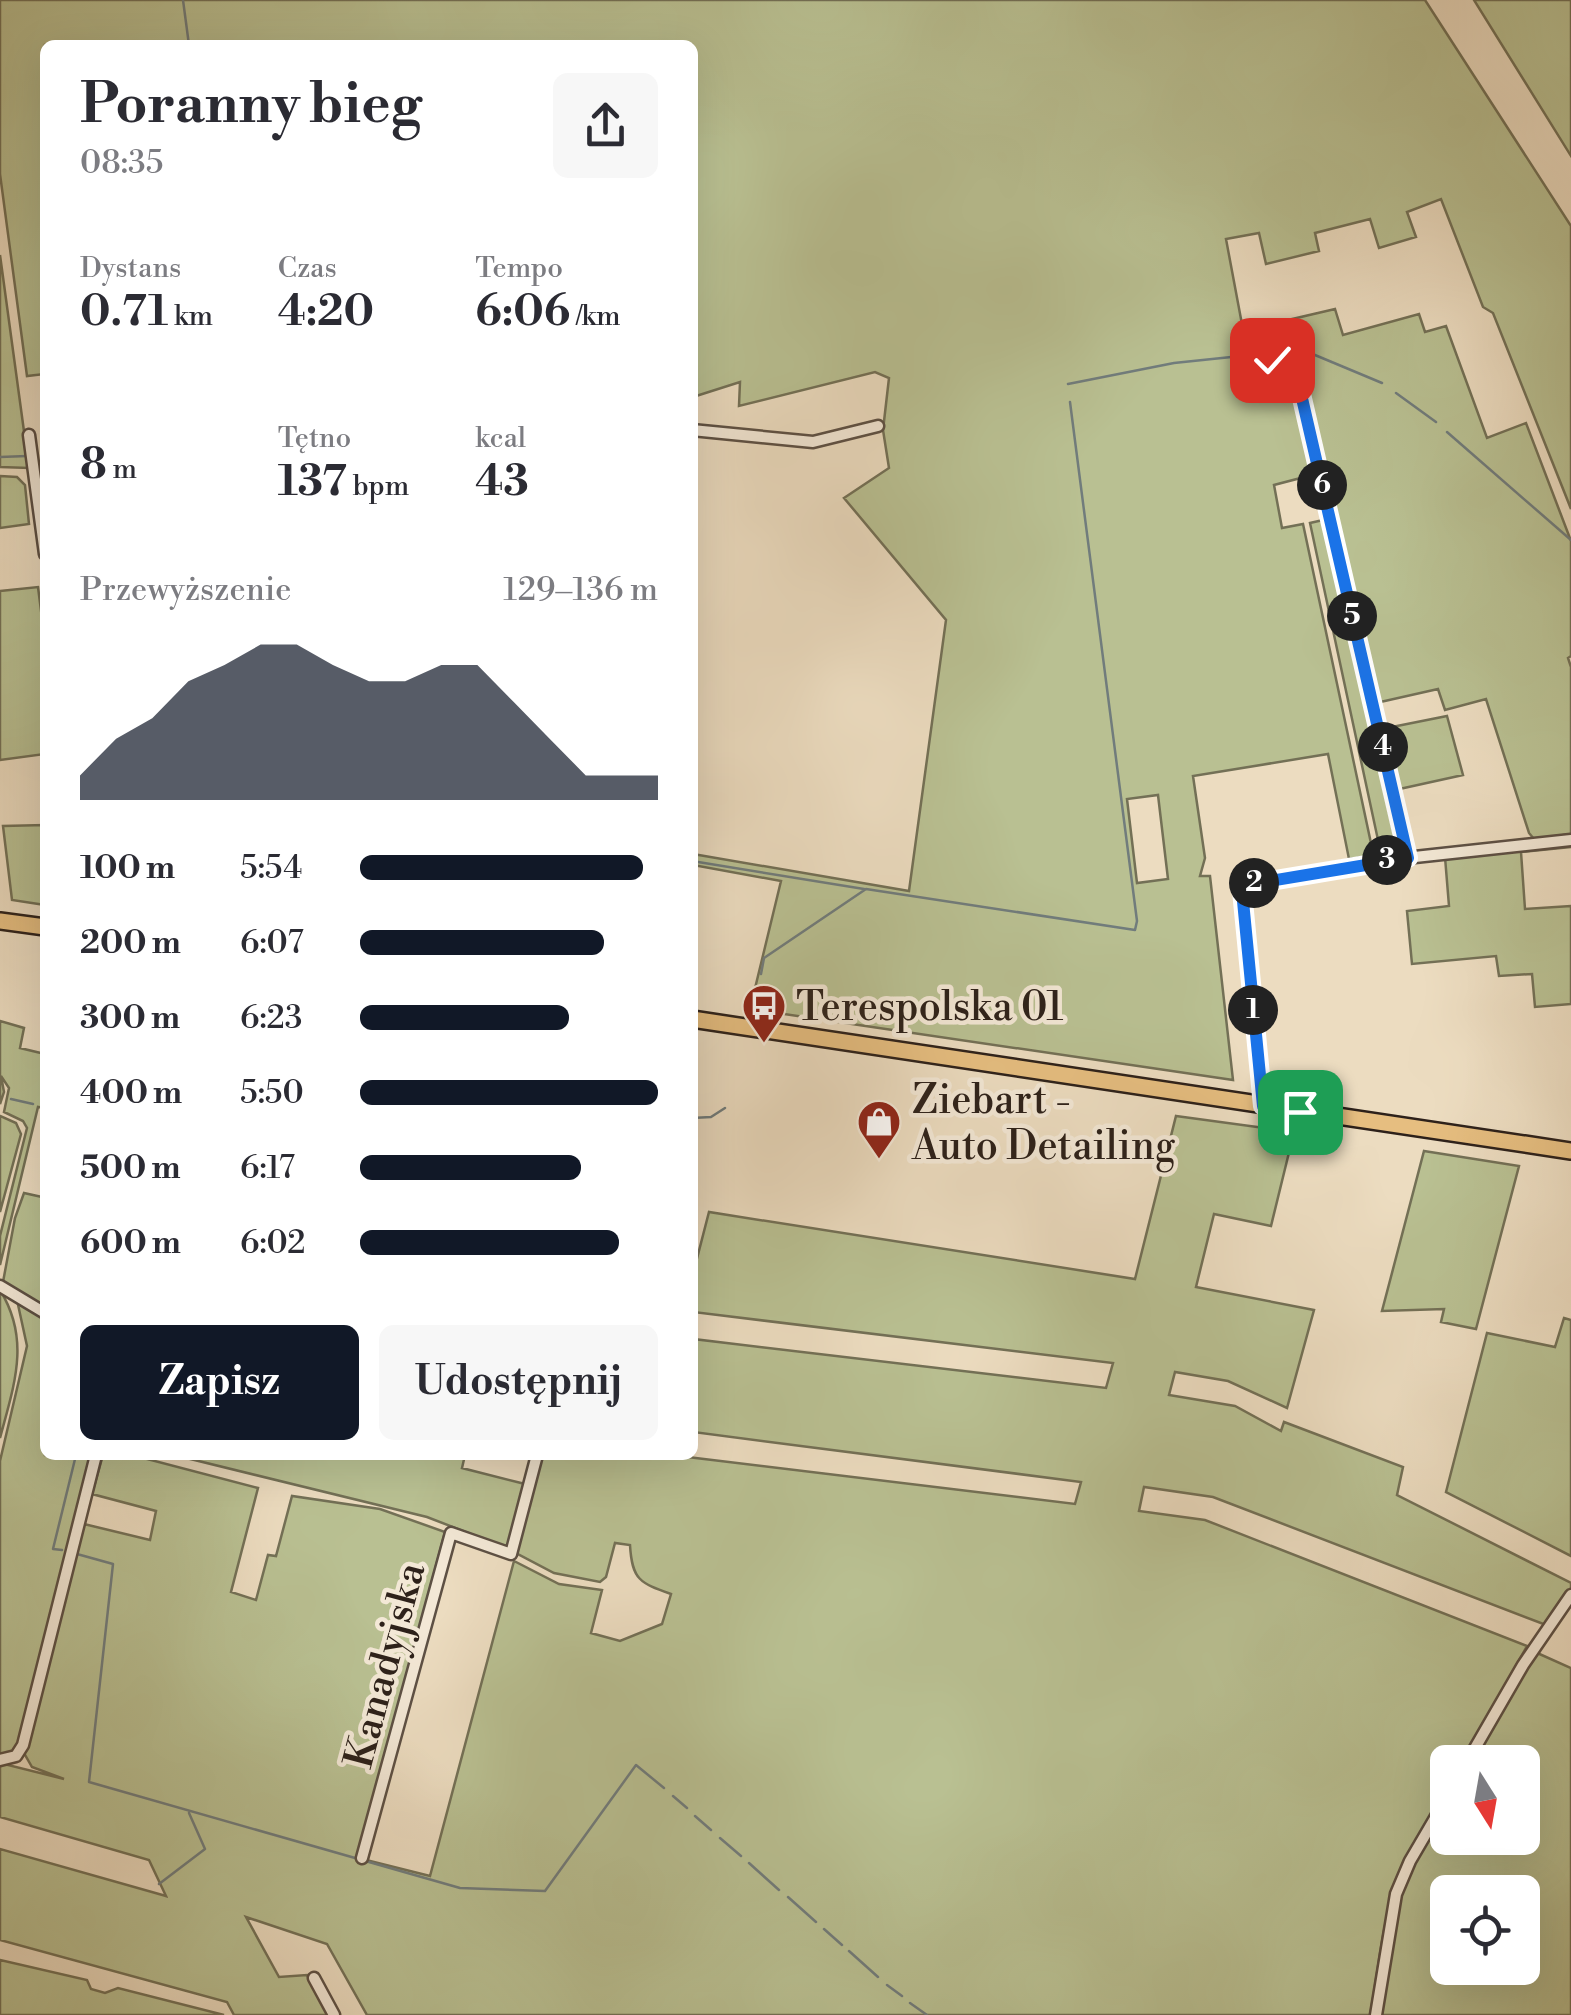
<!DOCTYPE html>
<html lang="pl">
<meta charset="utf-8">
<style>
:root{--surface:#fff;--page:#f7f7f7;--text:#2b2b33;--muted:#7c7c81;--accent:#111827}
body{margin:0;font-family:"Libre Bodoni",serif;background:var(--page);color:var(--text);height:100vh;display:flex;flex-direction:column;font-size:38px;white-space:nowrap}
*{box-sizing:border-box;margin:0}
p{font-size:32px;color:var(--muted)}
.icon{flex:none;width:55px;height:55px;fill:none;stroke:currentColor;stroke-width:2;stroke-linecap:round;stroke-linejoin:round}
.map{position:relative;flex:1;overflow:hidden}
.side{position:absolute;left:40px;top:40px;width:658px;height:1420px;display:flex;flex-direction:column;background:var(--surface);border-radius:15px;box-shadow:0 10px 40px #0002}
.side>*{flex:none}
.needle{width:65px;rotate:169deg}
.buttons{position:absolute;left:1430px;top:1745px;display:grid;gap:20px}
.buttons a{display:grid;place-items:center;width:110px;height:110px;border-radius:15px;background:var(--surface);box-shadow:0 10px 40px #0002;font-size:50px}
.pin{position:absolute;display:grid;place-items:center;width:85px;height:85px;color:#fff;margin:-42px;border-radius:20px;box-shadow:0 5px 15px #0006}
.km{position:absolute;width:50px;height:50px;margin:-25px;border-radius:50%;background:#222;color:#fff;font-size:28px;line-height:50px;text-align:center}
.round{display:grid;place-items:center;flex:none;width:105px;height:105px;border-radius:15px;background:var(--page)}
.summary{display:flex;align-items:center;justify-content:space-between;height:170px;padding:0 40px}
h1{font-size:55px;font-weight:700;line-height:75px}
.stats{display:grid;grid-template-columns:repeat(3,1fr);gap:15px;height:170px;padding:10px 40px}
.stats div{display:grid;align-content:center}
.stats b{font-size:42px;font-weight:700}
.stats small{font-size:28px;font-weight:400}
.stats p{font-size:28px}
.chart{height:280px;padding:20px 40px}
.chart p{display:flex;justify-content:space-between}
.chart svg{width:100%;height:180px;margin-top:10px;fill:var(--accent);opacity:.7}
.button{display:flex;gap:20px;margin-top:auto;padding:20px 40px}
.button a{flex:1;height:115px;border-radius:15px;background:var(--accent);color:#fff;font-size:40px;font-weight:700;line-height:115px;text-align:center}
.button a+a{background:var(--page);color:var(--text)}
ul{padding:0 40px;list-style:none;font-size:32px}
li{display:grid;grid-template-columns:160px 120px 1fr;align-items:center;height:75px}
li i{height:25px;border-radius:12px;background:var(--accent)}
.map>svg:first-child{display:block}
.green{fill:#b9c092;stroke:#737056;stroke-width:2.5;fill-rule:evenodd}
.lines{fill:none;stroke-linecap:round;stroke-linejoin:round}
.stream{stroke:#717c7c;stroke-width:2.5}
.minor-casing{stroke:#5d5044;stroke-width:15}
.primary-casing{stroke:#2d211a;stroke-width:20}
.minor{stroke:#f3e8d6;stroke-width:10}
.primary{stroke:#e6be80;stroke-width:15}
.route-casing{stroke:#fff;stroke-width:20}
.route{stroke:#1a73e8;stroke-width:12}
.labels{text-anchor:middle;stroke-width:9;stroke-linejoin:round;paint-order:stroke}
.poi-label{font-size:40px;fill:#2d211a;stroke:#f3e8d6;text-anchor:start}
.street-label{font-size:40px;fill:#2d211a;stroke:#f3e8d6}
</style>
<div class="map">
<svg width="1571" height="2015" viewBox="0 0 1571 2015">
<rect width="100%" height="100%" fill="#ecdcc0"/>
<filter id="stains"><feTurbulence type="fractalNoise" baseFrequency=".002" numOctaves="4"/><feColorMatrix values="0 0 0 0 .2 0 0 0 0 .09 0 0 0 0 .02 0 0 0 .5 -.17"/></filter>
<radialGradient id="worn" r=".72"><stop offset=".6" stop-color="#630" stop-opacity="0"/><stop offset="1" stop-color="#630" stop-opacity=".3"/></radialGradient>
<path class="green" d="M0,0H1425L1571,226V509L1493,313L1483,307L1441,199L1407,212L1416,237L1379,248L1370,219L1315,233L1319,251L1266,264L1259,233L1226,239L1247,351L1258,349L1259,358L1248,359L1250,369L1288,367L1312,475L1274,485L1282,528L1303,524L1372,848L1369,857L1349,859L1328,754L1193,776L1205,858L1200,876H1210L1233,1080L750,1009L781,881L693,865V854L909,891L946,620L844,498L889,468L883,430L889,378L875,372L739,406L740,382L693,397L692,45H45V374L27,376L0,174ZM1158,795L1168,879L1137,883L1127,799Z
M1474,0H1571V156Z
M0,255L29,468L0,467Z
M1335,309L1343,335L1419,314L1425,332L1446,326L1487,438L1526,423L1571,541V656L1568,658L1571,667V834L1534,839L1529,833L1486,699L1445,710L1438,689L1376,703L1288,320Z
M0,476L17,477L25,485L29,524L0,528Z
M1323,520L1398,852L1381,854L1310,523Z
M38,587L45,642V754L0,760V591Z
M1447,716L1463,775L1395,790L1382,729Z
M45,825V905L12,900L3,826Z
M1571,842V847L1521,852L1525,909L1571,906V1004L1535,1007L1532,974L1499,976L1496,956L1412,964L1407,911L1449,906L1445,857Z
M0,1021L24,1028L20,1048L45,1054V1108L38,1107L0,1265V1236L27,1128L23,1121L4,1112L9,1088L1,1076L4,1092L0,1104Z
M0,1116L16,1123L21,1134L0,1212Z
M1176,1116L1294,1132L1271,1226L1214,1214L1196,1287L1314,1310L1287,1408L1228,1381L1175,1372L1169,1395L1235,1406L1281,1431L1284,1422L1403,1467L1397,1495L1571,1583V1589L1546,1625L1213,1497L1144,1487L1139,1511L1205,1520L1527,1646L1462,1762H1448C1447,1812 1408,1845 1394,1891C1381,1930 1378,1974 1370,2015H367L327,1944L246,1917L279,1977L307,1975L330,2015H234L227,2002L0,1940V1849L166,1896L149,1860L0,1817V1763L64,1779L32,1767L24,1753L84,1524L150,1540L156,1511L92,1494L103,1455H132L258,1488L231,1592L256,1600L268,1555L276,1556L292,1496L380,1509L445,1532L358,1858L430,1876L514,1561L559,1584L602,1590L591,1633L620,1641L662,1624L671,1594C640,1583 632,1580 630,1545L615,1543L606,1577L600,1582L554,1573L516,1553L542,1455H671L1075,1504L1081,1482L693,1432V1339L1106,1388L1113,1363L693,1312V1274L709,1212L1135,1279Z
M1424,1151L1519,1166L1476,1329L1441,1322L1444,1309L1382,1311Z
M45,1188V1310L3,1282L15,1218L24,1193L42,1197Z
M0,1290C31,1340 14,1385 0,1438Z
M17,1300L45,1318V1455H95L19,1748L14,1755L0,1759V1461L27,1346Z
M1564,1318L1571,1320V1556L1446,1492L1487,1333L1555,1347Z
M174,1455H465L462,1468L525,1484L507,1548L427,1517Z
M1535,1652L1571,1668V2015H1379L1401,1894L1407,1876L1447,1805L1448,1838H1522V1762H1472ZM1448,1892H1522V1968H1448Z
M0,1960L87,1980L91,1989L105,1993L118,1988L224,2015H0Z"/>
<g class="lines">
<path class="stream" d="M183,0L189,45
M1296,351L1303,350L1382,383
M1273,353L1284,352
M1068,384L1174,363L1260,354
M1396,393L1436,422
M1447,432L1571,540
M0,457L27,456
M692,861L864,889
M761,974L764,958L866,889L1135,930L1137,921L1070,402
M11,1099L33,1104
M44,1106H45
M692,1118L711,1117L725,1108
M62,1550L53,1549L76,1455
M77,1554L113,1564L89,1782L460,1888L545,1891L636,1765L664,1788
M673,1796L687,1808
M695,1816L711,1830
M720,1838L741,1856
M749,1863L779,1890
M159,1884L205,1849L189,1813
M788,1897L816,1922
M824,1929L842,1945
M849,1951L878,1977
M887,1985L902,1996
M910,2003L927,2015"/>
<defs>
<path id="minor" d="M1271,360L1286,361L1295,368L1408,858
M692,430L813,442L878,426
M29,435L45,554
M1263,1106L1242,891L1251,883L1378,861L1571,840
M0,1286L45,1313
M0,1760L16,1756L23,1745L96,1455
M1467,1762L1523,1665L1571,1595
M362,1858L451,1533L511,1554L537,1455
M314,1978L334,2015
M1376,2015L1396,1894L1410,1861L1448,1796"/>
<path id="primary" d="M0,921L45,927
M692,1019L1571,1151"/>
</defs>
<use href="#minor" class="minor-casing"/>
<use href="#primary" class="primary-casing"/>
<use href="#minor" class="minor"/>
<use href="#primary" class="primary"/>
</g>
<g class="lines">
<defs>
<path id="route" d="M1272,360L1286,361L1295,368L1408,858L1252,884L1242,891L1263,1106L1300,1112"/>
</defs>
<use href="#route" class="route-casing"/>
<use href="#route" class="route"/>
</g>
<defs>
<symbol id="bus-pin" viewBox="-11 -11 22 30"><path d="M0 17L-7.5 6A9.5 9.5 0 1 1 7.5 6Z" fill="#8f2418" stroke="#f3e8d6"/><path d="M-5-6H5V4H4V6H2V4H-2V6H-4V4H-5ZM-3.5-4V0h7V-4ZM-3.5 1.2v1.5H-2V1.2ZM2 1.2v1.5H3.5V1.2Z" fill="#fff"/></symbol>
<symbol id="shop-pin" viewBox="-11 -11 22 30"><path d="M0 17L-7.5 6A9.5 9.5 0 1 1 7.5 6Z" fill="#8f2418" stroke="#f3e8d6"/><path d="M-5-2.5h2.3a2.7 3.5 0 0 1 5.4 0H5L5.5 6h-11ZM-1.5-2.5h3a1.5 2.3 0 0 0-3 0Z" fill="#fff"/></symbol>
</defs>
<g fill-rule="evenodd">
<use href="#bus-pin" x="739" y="981" width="50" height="68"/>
<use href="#shop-pin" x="854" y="1097" width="50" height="68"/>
</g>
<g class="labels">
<g class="poi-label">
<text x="796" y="1020">Terespolska 01</text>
<text x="912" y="1113">Ziebart -<tspan x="912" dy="46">Auto Detailing</tspan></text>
</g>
<g class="street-label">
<text transform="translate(384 1665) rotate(-75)" y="14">Kanadyjska</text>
</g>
</g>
<rect width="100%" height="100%" filter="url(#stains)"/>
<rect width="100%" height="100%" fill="url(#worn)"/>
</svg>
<div class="buttons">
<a><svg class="needle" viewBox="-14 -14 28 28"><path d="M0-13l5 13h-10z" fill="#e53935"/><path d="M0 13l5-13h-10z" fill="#7c7c81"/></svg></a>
<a><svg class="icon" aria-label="locate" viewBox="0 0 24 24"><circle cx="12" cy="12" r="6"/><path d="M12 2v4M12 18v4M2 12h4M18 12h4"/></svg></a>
</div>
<div class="pin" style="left:1300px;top:1112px;background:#1e9e55"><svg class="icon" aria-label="arrive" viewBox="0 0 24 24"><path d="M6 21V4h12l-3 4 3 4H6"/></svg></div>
<div class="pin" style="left:1272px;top:360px;background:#d93025"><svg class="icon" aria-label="check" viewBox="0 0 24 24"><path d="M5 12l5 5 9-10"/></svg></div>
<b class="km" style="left:1253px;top:1010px">1</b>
<b class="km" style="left:1254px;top:883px">2</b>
<b class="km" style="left:1387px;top:860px">3</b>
<b class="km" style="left:1383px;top:747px">4</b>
<b class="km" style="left:1352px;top:616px">5</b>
<b class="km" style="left:1322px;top:485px">6</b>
<section class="side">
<div class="summary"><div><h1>Poranny bieg</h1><p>08:35</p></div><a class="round"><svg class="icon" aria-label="share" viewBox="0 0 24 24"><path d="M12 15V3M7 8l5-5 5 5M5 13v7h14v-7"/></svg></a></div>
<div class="stats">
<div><p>Dystans</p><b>0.71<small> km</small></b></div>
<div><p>Czas</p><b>4:20</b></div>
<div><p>Tempo</p><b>6:06<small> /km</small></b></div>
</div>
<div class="stats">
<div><b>8<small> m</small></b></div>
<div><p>Tętno</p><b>137<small> bpm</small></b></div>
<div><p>kcal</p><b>43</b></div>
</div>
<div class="chart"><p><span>Przewyższenie</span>129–136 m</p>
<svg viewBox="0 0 160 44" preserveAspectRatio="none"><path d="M0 44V38L10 29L20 24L30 15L40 11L50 6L60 6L70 11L80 15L90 15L100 11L110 11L120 20L130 29L140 38L150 38L160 38V44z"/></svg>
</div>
<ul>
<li><b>100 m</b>5:54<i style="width:95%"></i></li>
<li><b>200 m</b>6:07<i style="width:82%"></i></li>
<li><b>300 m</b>6:23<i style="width:70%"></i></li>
<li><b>400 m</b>5:50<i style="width:100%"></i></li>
<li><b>500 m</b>6:17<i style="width:74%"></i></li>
<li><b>600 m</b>6:02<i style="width:87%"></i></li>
</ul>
<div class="button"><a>Zapisz</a><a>Udostępnij</a></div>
</section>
</div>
